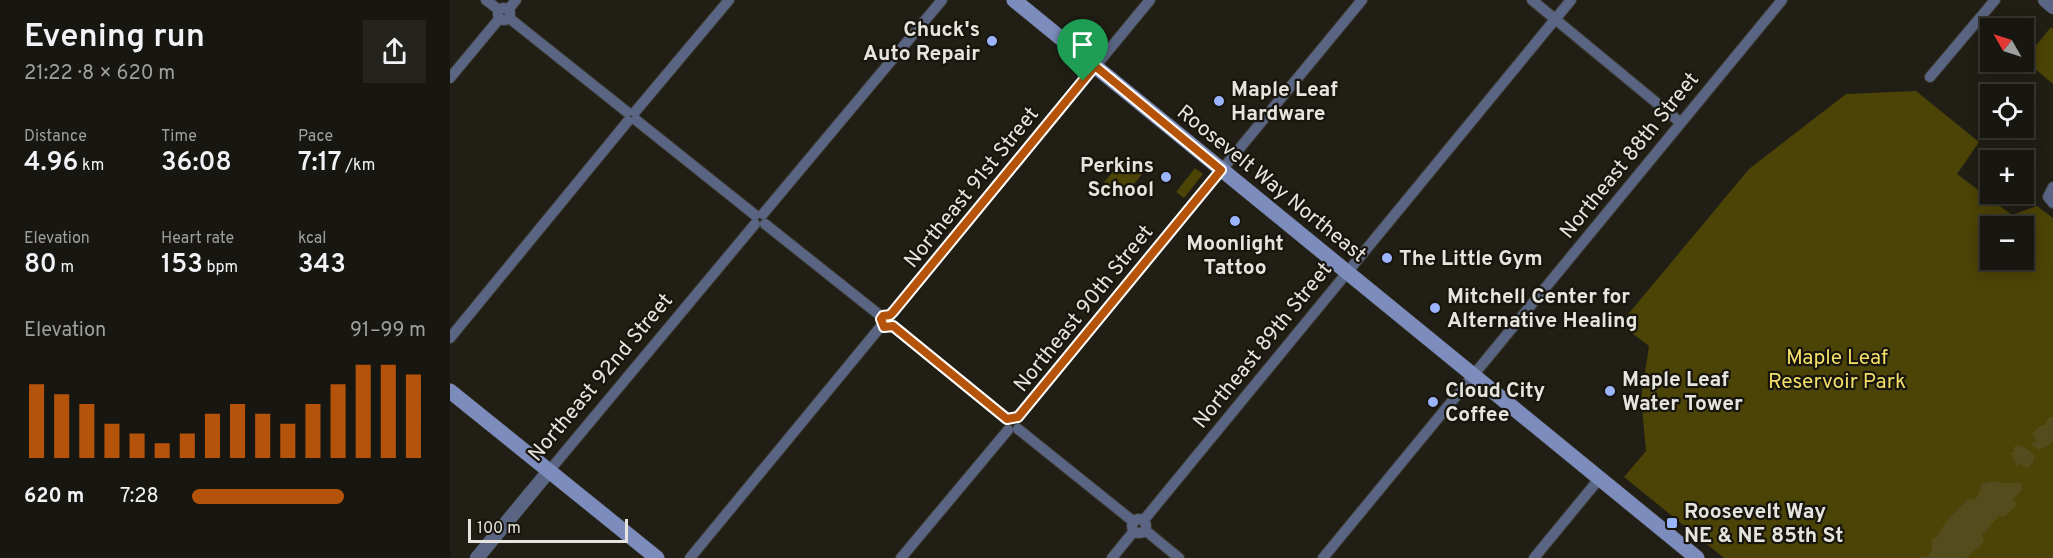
<!DOCTYPE html>
<meta charset="utf-8">
<style>
:root{--surface:#181610;--page:#25231e;--text:#f1f3f6;--muted:#9f9f9f;--line:#363530;--accent:#b45309}
body{margin:0;font-family:Overpass,sans-serif;background:var(--page);color:var(--text);height:100vh;display:flex;flex-direction:column;font-size:22px;white-space:nowrap}
*{box-sizing:border-box;margin:0}
p{font-size:20px;color:var(--muted)}
.icon{flex:none;width:33px;height:33px;fill:none;stroke:currentColor;stroke-width:2;stroke-linecap:round;stroke-linejoin:round}
.map{position:relative;flex:1;overflow:hidden}
.drawer{display:flex;flex-direction:column;background:var(--surface);width:450px}
.drawer>*{flex:none}
.needle{width:39px;rotate:309deg}
.controls{position:absolute;left:1530px;top:18px;display:grid;gap:12px}
.controls a{display:grid;place-items:center;width:54px;height:54px;border-radius:0px;background:var(--surface);box-shadow:0 3px 15px #0003,0 0 0 2px var(--line);font-size:30px}
.scale{position:absolute;left:18px;bottom:15px;width:160px;box-sizing:border-box;padding-left:6px;border:3px solid #e5e4de;border-top:0;font-size:16px;line-height:21px;white-space:nowrap;color:#e5e4de;-webkit-text-stroke:4px #17150c;paint-order:stroke}
.pin{position:absolute;display:grid;place-items:center;width:51px;height:51px;color:#fff;margin:-62px -26px;border-radius:50% 50% 50% 0;rotate:-45deg;box-shadow:0 0 6px #0007}
.pin .icon{rotate:45deg}
.round{display:grid;place-items:center;flex:none;width:63px;height:63px;border-radius:0px;background:var(--page)}
.summary{display:flex;align-items:center;justify-content:space-between;height:102px;padding:0 24px}
h1{font-size:33px;font-weight:600;line-height:45px}
.figures{display:grid;grid-template-columns:repeat(3,1fr);gap:9px;height:102px;padding:6px 24px}
.figures div{display:grid;align-content:center}
.figures b{font-size:26px;font-weight:600}
.figures small{font-size:16px;font-weight:400}
.figures p{font-size:16px}
.chart{height:168px;padding:12px 24px}
.chart p{display:flex;justify-content:space-between}
.chart svg{width:100%;height:108px;margin-top:6px;stroke:var(--accent);stroke-width:6}
ul{padding:0 24px;list-style:none;font-size:20px}
li{display:grid;grid-template-columns:96px 72px 1fr;align-items:center;height:45px}
li i{height:15px;border-radius:8px;background:var(--accent)}
main{display:flex;flex:1;min-height:0}
.map>svg:first-child{display:block}
.green{fill:#4c4307;fill-rule:evenodd}
.forest{fill:#544c1d}
.lines{fill:none;stroke-linecap:round;stroke-linejoin:round}
.minor-casing{stroke:#3c3a31;stroke-width:12}
.tertiary-casing{stroke:#3c3a31;stroke-width:15}
.secondary-casing{stroke:#3c3a31;stroke-width:16}
.minor{stroke:#5a6583;stroke-width:10}
.tertiary{stroke:#5a6583;stroke-width:14}
.secondary{stroke:#7c8dbd;stroke-width:15}
.route-casing{stroke:#fff;stroke-width:12}
.route{stroke:#b45309;stroke-width:8}
.poi-dot{fill:#9ab5fd;stroke:#17150c;stroke-width:2}
.labels{text-anchor:middle;stroke-width:4.5;stroke-linejoin:round;paint-order:stroke}
.poi-label{font-size:21px;font-weight:bold;fill:#e5e4de;stroke:#17150c;text-anchor:start}
.street-label{font-size:21px;fill:#e5e4de;stroke:#17150c}
.park-label{font-size:21px;fill:#f3df68;stroke:#17150c}
</style>
<main>
<section class="drawer">
<div class="summary"><div><h1>Evening run</h1><p>21:22 · 8 × 620 m</p></div><a class="round"><svg class="icon" aria-label="share" viewBox="0 0 24 24"><path d="M12 15V3M7 8l5-5 5 5M5 13v7h14v-7"/></svg></a></div>
<div class="figures">
<div><p>Distance</p><b>4.96<small> km</small></b></div>
<div><p>Time</p><b>36:08</b></div>
<div><p>Pace</p><b>7:17<small> /km</small></b></div>
</div>
<div class="figures">
<div><p>Elevation</p><b>80<small> m</small></b></div>
<div><p>Heart rate</p><b>153<small> bpm</small></b></div>
<div><p>kcal</p><b>343</b></div>
</div>
<div class="chart"><p><span>Elevation</span>91–99 m</p>
<svg viewBox="0 0 160 44" preserveAspectRatio="none"><path d="M5 44V14M15 44V18M25 44V22M35 44V30M45 44V34M55 44V38M65 44V34M75 44V26M85 44V22M95 44V26M105 44V30M115 44V22M125 44V14M135 44V6M145 44V6M155 44V10"/></svg>
</div>
<ul>
<li><b>620 m</b>7:28<i style="width:65%"></i></li>
</ul>
</section>
<div class="map">
<svg width="1603" height="558" viewBox="0 0 1603 558">
<rect width="100%" height="100%" fill="#201e15"/>
<path class="green" d="M1601,27L1603,29V84L1574,60Z
M1466,91L1529,142L1507,174L1562,215L1587,206L1603,218V558H1274L1174,477L1196,451L1191,398L1199,346L1170,324L1299,169L1396,94ZM1540,226H1574V260H1540Z
M676,157L694,172L672,198L654,182Z
M745,168L753,174L734,198L726,192Z"/>
<path class="forest" d="M1603,417V442L1592,449H1588L1582,445V443L1587,442L1582,434L1592,425H1595L1598,418Z
M1567,445L1572,446L1585,455L1583,462L1578,468L1573,467L1571,463L1567,466L1561,452L1565,451L1563,448Z
M1544,481L1551,483H1572V490L1563,499L1566,502L1565,507L1555,516H1549L1532,535L1534,541C1529,548 1522,551 1517,558H1468L1472,555L1476,557C1483,552 1482,547 1482,540C1488,537 1489,534 1492,528C1499,516 1511,508 1519,498L1524,500C1530,495 1530,492 1531,484Z"/>
<g class="lines">
<defs>
<path id="minor" d="M36,0L49,10
M1082,0L1231,123
M48 14a6 6 0 1 1 12 0a6 6 0 1 1-12 0Z
M58,10L66,0
M59,18L177,112
M1480,77L1545,0
M0,78L49,19
M185,112L279,0
M186,120L305,215
M1603,187L1598,197L1603,203
M313,214L492,0
M315,224L432,317
M440,315L700,0
M442,325L557,419
M0,338L178,121
M567,418L912,0
M568,429L684,522
M99,471L305,224
M682 526a7 7 0 1 1 14 0a7 7 0 1 1-14 0Z
M693,521L1121,0
M695,530L729,558
M240,558L432,325
M451,558L558,430
M662,558L684,531
M873,558L1332,0
M1084,558L1149,479"/>
<path id="tertiary" d="M1595,0L1603,7
M27,558L99,471"/>
<path id="secondary" d="M564,0L1247,558
M0,391L207,558"/>
</defs>
<use href="#minor" class="minor-casing"/>
<use href="#tertiary" class="tertiary-casing"/>
<use href="#secondary" class="secondary-casing"/>
<use href="#minor" class="minor"/>
<use href="#tertiary" class="tertiary"/>
<use href="#secondary" class="secondary"/>
</g>
<g class="lines">
<defs>
<path id="route" d="M645,66L771,170L568,417L557,419L443,326L434,327L431,319L433,316L440,315L443,312Z"/>
</defs>
<use href="#route" class="route-casing"/>
<use href="#route" class="route"/>
</g>
<g class="poi-dot">
<circle cx="542" cy="41" r="6"/>
<circle cx="769" cy="101" r="6"/>
<circle cx="716" cy="177" r="6"/>
<circle cx="785" cy="221" r="6"/>
<circle cx="937" cy="258" r="6"/>
<circle cx="985" cy="308" r="6"/>
<circle cx="1160" cy="391" r="6"/>
<circle cx="983" cy="402" r="6"/>
<rect x="1216" y="517" width="12" height="12" rx="3"/>
</g>
<g class="labels">
<g class="poi-label">
<text x="530" y="36" text-anchor="end">Chuck's<tspan x="530" dy="24">Auto Repair</tspan></text>
<text x="781" y="96">Maple Leaf<tspan x="781" dy="24">Hardware</tspan></text>
<text x="704" y="172" text-anchor="end">Perkins<tspan x="704" dy="24">School</tspan></text>
<text x="785" y="250" text-anchor="middle">Moonlight<tspan x="785" dy="24">Tattoo</tspan></text>
<text x="949" y="265">The Little Gym</text>
<text x="997" y="303">Mitchell Center for<tspan x="997" dy="24">Alternative Healing</tspan></text>
<text x="1172" y="386">Maple Leaf<tspan x="1172" dy="24">Water Tower</tspan></text>
<text x="995" y="397">Cloud City<tspan x="995" dy="24">Coffee</tspan></text>
<text x="1234" y="518">Roosevelt Way<tspan x="1234" dy="24">NE &amp; NE 85th St</tspan></text>
</g>
<g class="street-label">
<text transform="translate(1179 155) rotate(-51)" y="7">Northeast 88th Street</text>
<text transform="translate(822 183) rotate(39)" y="7">Roosevelt Way Northeast</text>
<text transform="translate(521 187) rotate(-51)" y="7">Northeast 91st Street</text>
<text transform="translate(633 308) rotate(-51)" y="7">Northeast 90th Street</text>
<text transform="translate(812 345) rotate(-51)" y="7">Northeast 89th Street</text>
<text transform="translate(150 377) rotate(-50)" y="7">Northeast 92nd Street</text>
</g>
<g class="park-label">
<text x="1387" y="364">Maple Leaf<tspan x="1387" dy="24">Reservoir Park</tspan></text>
</g>
</g>
</svg>
<div class="controls">
<a><svg class="needle" viewBox="-14 -14 28 28"><path d="M0-13l5 13h-10z" fill="#e53935"/><path d="M0 13l5-13h-10z" fill="#9f9f9f"/></svg></a>
<a><svg class="icon" aria-label="locate" viewBox="0 0 24 24"><circle cx="12" cy="12" r="6"/><path d="M12 2v4M12 18v4M2 12h4M18 12h4"/></svg></a>
<a>+</a>
<a>−</a>
</div>
<div class="scale">100 m</div>
<div class="pin" style="left:633px;top:81px;background:#1e9e55"><svg class="icon" aria-label="arrive" viewBox="0 0 24 24"><path d="M6 21V4h12l-3 4 3 4H6"/></svg></div>
</div>
</main>
